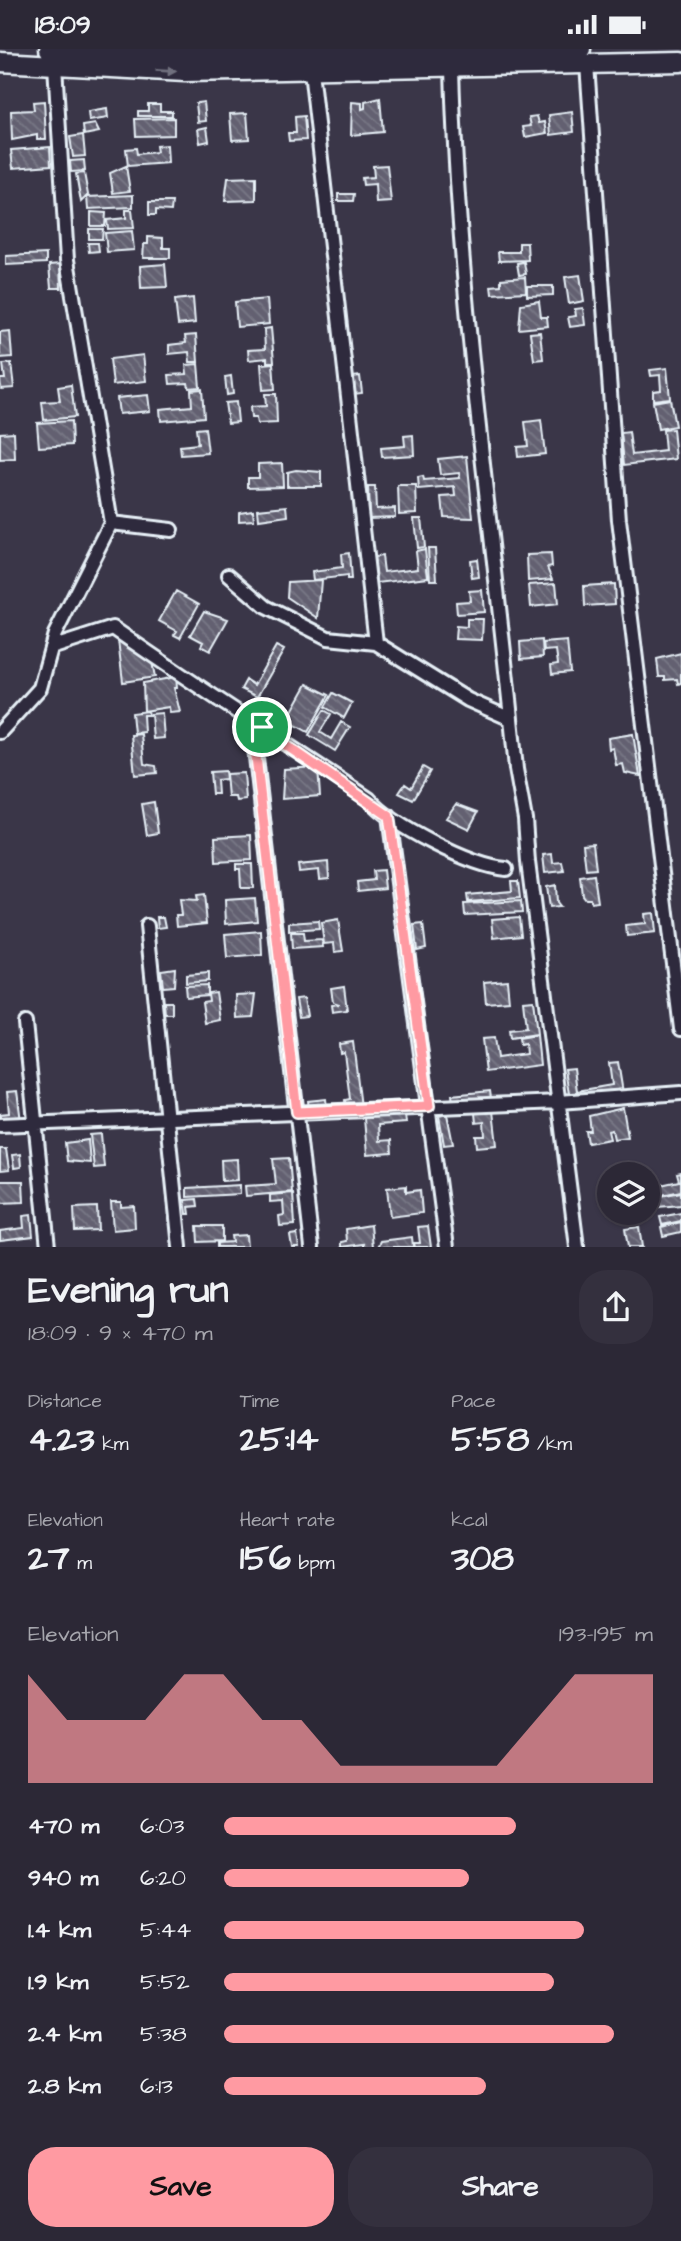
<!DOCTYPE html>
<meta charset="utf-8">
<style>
:root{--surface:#2c2836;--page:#34303e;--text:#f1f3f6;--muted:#a6a6ad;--line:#484451;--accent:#ff9aa2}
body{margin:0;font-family:"Architects Daughter",sans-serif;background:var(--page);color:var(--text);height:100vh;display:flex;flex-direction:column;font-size:26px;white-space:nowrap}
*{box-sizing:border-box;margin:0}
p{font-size:23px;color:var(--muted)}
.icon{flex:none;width:38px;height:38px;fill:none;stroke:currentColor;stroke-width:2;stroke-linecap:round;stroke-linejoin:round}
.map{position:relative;height:1198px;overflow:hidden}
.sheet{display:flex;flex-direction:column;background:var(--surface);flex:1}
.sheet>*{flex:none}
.tools{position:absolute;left:597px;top:1113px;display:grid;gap:14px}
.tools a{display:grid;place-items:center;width:63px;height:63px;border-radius:50%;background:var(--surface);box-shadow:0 2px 5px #0004,0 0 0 2px var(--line);font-size:35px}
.pin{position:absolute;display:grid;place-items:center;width:60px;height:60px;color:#fff;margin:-30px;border:4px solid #fff;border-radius:50%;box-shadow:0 2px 7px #0007}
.round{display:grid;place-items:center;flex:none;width:74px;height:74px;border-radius:28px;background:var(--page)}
.summary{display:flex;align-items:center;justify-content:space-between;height:119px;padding:0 28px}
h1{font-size:38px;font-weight:700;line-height:52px}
.stats{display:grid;grid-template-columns:repeat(3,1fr);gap:10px;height:119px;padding:7px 28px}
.stats div{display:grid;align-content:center}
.stats b{font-size:35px;font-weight:700}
.stats small{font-size:19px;font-weight:400}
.stats p{font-size:19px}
.chart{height:196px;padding:14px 28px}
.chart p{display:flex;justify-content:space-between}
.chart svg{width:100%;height:126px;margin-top:7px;fill:var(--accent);opacity:.7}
.primary-button{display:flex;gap:14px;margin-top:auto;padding:14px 28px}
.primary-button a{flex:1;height:80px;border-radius:28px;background:var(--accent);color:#111;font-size:28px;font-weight:700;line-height:80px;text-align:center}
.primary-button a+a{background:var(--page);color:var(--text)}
ul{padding:0 28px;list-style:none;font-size:23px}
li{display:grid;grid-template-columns:112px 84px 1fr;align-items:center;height:52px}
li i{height:18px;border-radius:9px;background:var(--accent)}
.status{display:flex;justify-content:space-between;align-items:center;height:49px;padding:0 35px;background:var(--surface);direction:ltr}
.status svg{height:19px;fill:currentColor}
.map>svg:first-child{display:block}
.building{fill:url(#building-back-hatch);stroke:#e8f1f8;stroke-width:2}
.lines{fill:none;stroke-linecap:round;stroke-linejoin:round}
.street-casing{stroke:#e8f1f8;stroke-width:18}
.secondary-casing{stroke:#e8f1f8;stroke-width:23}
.street{stroke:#2f2a3d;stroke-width:12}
.secondary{stroke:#2f2a3d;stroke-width:18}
.oneway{fill:#70707e}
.route-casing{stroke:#fff;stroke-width:14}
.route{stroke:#ff9aa2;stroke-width:9}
</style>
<div class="status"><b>18:09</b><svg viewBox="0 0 49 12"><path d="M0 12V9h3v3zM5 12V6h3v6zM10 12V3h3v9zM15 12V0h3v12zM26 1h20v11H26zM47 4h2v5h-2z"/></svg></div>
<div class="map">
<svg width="681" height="1198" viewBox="0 0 681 1198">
<defs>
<pattern id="building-back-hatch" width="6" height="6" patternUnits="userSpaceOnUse" patternTransform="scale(1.75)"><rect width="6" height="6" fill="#636171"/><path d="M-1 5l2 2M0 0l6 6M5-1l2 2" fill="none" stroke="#797886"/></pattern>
</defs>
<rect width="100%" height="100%" fill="#3a3648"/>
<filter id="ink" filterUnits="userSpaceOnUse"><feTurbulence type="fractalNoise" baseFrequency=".0143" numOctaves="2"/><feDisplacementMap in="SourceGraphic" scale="14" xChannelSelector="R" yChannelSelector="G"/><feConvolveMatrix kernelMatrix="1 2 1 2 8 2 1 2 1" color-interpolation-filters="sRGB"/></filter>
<g filter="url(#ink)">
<path class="building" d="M380,49L383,83L351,86L352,53L362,54V60L365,59V53Z
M44,52L46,90H37V86L12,91L11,62L34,61L33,53Z
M204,53L206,72L198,73L196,54Z
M148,55H160V62H172V67H138V62H148Z
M107,60L108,69L89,72L88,63Z
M572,63L574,83L551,86L549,66Z
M247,64L249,90L232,91L230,65Z
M304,67L306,91L289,92L288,84H296L295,68Z
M537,67L539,74L545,73L547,84L525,88L523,78L531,77L529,68Z
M174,69V86L136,87L135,70Z
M95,75L99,83L84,86L83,77Z
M207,78L209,92L200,94L198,80Z
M83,86L85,107L73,108L70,88Z
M167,96L168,114L128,117L126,100L136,99L137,105L157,103L156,97Z
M50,98L51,116L13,119L11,101Z
M84,111L85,122L71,123L70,112Z
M387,116L391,153L376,154L375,135L363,136L362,129L374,128L373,117Z
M126,117L130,142L113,144L110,124Z
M84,124L88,146L81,153L76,125Z
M256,128V151L225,152L228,129Z
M338,145H354L353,152H338Z
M133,146V158L88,160L87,148Z
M149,153H172L171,162L156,161V166H149Z
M126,161H132L134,179L108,180L107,171L126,169Z
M91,163L106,164L105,177H91Z
M89,180H103L102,190H89Z
M132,182L134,201L107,203L105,184Z
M148,188L163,189V199H170V209H143L144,195H148Z
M88,194H98L99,202L89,203Z
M519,194H527L528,211L499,212L498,203H519Z
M46,205V214L6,216V207Z
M524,213L526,225L519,226L517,214Z
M60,215L61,239H51L49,216Z
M165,215L167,238L141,239L140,217Z
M580,226L584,252L569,255L565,228Z
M525,228L526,243L492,245L491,237L501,236V230Z
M527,237H553V246L527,247Z
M193,249L195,274L178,276L175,251Z
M267,250L269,275L237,278L235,253Z
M539,252L541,268H547L548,277L519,280L521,255Z
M583,259L585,276L570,278L568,268L576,267L575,260Z
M271,279L274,313H267V309L249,311L248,301L265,300L264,280Z
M10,282L12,308L0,309V283Z
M540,283L543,310L534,311L530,284Z
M196,286L198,313H190L189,303L169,305V296L186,294L185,287Z
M143,306L146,332L113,336L110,310Z
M11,314L14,339L1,340L0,330H5L3,315Z
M273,314L275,340L263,341L261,315Z
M198,315L200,338L189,339L188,334L170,335L169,326L187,325L186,316Z
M667,319L670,349L653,351V342L661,341L660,326L651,327L650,321Z
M231,327L233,345L227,346L225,328Z
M360,327L362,344L354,345L352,328Z
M71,336L75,368L44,371L42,353L60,352L58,338Z
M202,340L204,368L161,372L160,360L192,357L191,341Z
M265,345H276L277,374L257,375L256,369H251L250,358L266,357Z
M148,346L150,362L119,365L117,349Z
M670,350L675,377L658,380L653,353Z
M236,353L238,373L228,374L225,354Z
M541,371L545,405L518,408L517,398L528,397L525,373Z
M71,372L72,396L39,398L37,374Z
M205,379L208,404L181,406L180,397L198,395L196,380Z
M673,380L676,410L624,416L621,384L629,383L632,406L665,402L663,381Z
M14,383L15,410L0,411V384Z
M413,386L414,406L382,408L381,399L405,397L404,387Z
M467,407L473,469L444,468L442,448L456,447L455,438L419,441L418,429L423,428L424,432L460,429L459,424L440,426L438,410Z
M282,414L283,437L248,438V428H258V415Z
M296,421L321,423V437H287V423Z
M398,437H416L417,464L399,465Z
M368,438H375L376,460L395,459V468L369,469Z
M287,457L288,467L259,471L258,460Z
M253,461L254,471L239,472V463Z
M414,469H421L424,498L417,499Z
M428,499H435L437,531H430Z
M425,500L428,528L377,534L374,508L382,507L384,523L418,519L416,502Z
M349,504L351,531H347V527L313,531L312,523L342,519L341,505Z
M551,505L552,517L548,518L553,530L528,532L527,506Z
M477,510L479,528L472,529L470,511Z
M321,531L318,569L287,548L288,533Z
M556,534L558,555L531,558L529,536Z
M614,535L615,555L585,557L584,537Z
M482,541L484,563L457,565L456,553L470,552L469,542Z
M176,542L199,555L180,589L174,586L177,582L159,572Z
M204,562L228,570L210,602L201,597L203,593L190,586Z
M467,570H483L482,591L455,590L456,577L467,578Z
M118,591L152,613L155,628L123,633Z
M542,591L543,608L521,610L520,593Z
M567,592L570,623L552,625L551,616L558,615L556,601L544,602L543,594Z
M276,597L284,601L257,648L241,640L246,631L254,636Z
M681,604V634L678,635L677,630L665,631V628H659L657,610Z
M176,628L177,639H174L180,663L170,664L169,658L144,662L143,634Z
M307,635L329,646L308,683L287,671Z
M333,644L352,654L344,669L325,658Z
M324,661L331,665L320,683L331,690L341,673L350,678L335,702L309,686Z
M148,662L149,666H143L144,683L134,684L132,664Z
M162,664L164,689L153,690L151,665Z
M141,685L144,715L156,717L157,724L135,726L131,686Z
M633,685L640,727L625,724L623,715L616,716L613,699L609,700L608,689Z
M318,718L320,747L282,750L284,720Z
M423,718L430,722L413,751L399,744L405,735L411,739Z
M225,722L226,730L217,731L218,745H212L210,723Z
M244,724L246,751L237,752L236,748H228L226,725Z
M154,753L158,784L147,786L142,755Z
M456,755L478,763L469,780L446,769Z
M251,786L252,811L216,813L215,788Z
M593,794L596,820L586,821L583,795Z
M552,805L553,814L562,813L564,822L545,824L543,806Z
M328,813L329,829L320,830L319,821L299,823L298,816Z
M236,815H252L253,839H241L240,820H236Z
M383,821L385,839L358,842L357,833L374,831L373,822Z
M594,826L598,853L591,854L590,850H585L582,846L580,828Z
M511,832H518L520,849L468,853L467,846L512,842Z
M555,836L556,854L559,858L549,859L546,838Z
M204,846L207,874L177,877L176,866H181L179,851L197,852L196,847Z
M255,849L257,872L226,875L225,851Z
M521,852L522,863L465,866L464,855Z
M653,864L655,884L627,887L626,877L645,875L644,865Z
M157,868H164L166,878L158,879Z
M519,868L521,886L494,889L492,870Z
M338,871L343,902L335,903L334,894L324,895L321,874Z
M318,872L319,880L289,882V874Z
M423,875L426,899L417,901L414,876Z
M261,882L262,906L227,909L225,885Z
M291,884H303L304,892L322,891L323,898L292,900Z
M175,919L174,937L163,938L161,921Z
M208,924V932L186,934V926Z
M507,931L509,952L486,954L484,933Z
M207,936V946L186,948L185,937Z
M344,937L347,961L332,963L331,956L339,955L333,953L331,939Z
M216,943L220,971L205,974L202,953L209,952L208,944Z
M256,945L253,968L237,969L236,946Z
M304,949L307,967L299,968L296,950Z
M533,951L537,985L510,989L509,981L526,979L523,952Z
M164,953H172V965H165Z
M537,986L540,1016L486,1023L482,990L494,989L497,1009L526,1005L525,995L520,996L519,989Z
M353,993L361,1058L346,1060L345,1051L350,1050L344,1003L340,1004L339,995Z
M618,1013L623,1044L570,1052L565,1020L574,1019L577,1042L612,1036L609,1014Z
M17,1042L21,1072L0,1074V1065L9,1064L7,1043Z
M490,1042L491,1049L453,1053L452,1046Z
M326,1050L327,1059L309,1060L308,1052Z
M623,1059L628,1088L614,1090L612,1081L608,1082L610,1090L588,1094L586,1082H591L589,1067Z
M493,1062L497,1096L477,1098L476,1087H485L484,1073L476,1074L475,1064Z
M447,1065L453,1095L444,1096L439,1067Z
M405,1066L406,1074L378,1076L379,1092L391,1091L392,1104L367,1106L364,1069Z
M101,1085L104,1118L94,1119L90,1086Z
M88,1091L90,1114L67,1112L65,1094Z
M0,1100H6L9,1121L0,1122Z
M20,1105L21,1118L14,1119L12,1106Z
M289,1109L292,1143L246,1147L245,1137L276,1135L273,1110Z
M237,1110L238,1131L222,1132L221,1111Z
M681,1124V1142L657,1147L656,1137L679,1132L677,1125Z
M0,1132H23L24,1153L0,1154Z
M240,1136V1145L187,1148V1139Z
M406,1137V1143L420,1141L422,1164L390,1168L387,1139Z
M681,1143V1156L658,1158L656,1148Z
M293,1144L295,1176L280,1177L279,1167L284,1166L283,1152L270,1153V1146Z
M197,1150L198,1157L189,1158L190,1165H187L185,1151Z
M111,1153H121V1158L134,1157L135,1179L113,1181Z
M97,1158L98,1181L75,1182L74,1159Z
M681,1164V1172L662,1176L660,1168Z
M31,1166L33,1187L0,1191V1182L24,1179L23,1167Z
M681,1173V1183L663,1187L661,1178Z
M371,1176L373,1198H364V1195L342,1198V1193L347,1192L346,1180Z
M197,1177H222V1192L198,1193Z
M428,1177L431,1198H415L414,1194H420L418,1178Z
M639,1178L642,1198H628L625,1180Z
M297,1185L299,1198H292L290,1186Z
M246,1186L247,1198H217V1194L232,1193L231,1187Z
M412,1188L413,1198H378L381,1192Z"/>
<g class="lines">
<defs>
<path id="street" d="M587,15L619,471L681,980
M55,16L67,211L111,474
M452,19C458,254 494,486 516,720L525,770L528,813L577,1198
M311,22L376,594
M229,526L266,558L328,589L376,594L468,651L511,670
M51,599L113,579C197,638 284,693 369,750C392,777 471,817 506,820
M252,673L312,1198
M0,683L40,639L55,585L111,474L171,481
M389,767L447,1198
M147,877L180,1198
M25,974L48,1198
M0,1076L559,1053L681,1044"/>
<path id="secondary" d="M49,0L186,7L581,0
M0,13L185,23L681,13"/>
</defs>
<use href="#street" class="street-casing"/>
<use href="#secondary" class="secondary-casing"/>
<use href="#street" class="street"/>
<use href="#secondary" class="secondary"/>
</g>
<defs><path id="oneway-solid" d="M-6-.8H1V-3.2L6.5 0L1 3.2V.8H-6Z" transform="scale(1.75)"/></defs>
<use class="oneway" href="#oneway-solid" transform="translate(166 22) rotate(3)"/>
</g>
<g class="lines" filter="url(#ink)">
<defs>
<path id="route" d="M252,673L389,767L429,1057L297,1063Z"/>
</defs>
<use href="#route" class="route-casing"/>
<use href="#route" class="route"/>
</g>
</svg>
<div class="tools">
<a><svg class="icon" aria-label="layers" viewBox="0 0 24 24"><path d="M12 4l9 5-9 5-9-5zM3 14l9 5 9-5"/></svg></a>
</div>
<div class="pin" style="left:262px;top:678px;background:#1e9e55"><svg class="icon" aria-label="arrive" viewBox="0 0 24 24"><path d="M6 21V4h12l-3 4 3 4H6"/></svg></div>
</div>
<section class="sheet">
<div class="summary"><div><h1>Evening run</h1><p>18:09 · 9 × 470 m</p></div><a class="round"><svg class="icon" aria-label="share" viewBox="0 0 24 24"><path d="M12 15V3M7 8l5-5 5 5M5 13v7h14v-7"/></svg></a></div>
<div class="stats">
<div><p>Distance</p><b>4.23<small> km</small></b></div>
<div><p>Time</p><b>25:14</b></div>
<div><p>Pace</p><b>5:58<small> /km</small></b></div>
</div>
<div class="stats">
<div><p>Elevation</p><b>27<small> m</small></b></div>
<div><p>Heart rate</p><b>156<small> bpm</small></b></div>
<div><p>kcal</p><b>308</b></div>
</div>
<div class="chart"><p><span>Elevation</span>193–195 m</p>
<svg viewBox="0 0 160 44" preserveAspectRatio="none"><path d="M0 44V6L10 22L20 22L30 22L40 6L50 6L60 22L70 22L80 38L90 38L100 38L110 38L120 38L130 22L140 6L150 6L160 6V44z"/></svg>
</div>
<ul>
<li><b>470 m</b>6:03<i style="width:68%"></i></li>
<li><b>940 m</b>6:20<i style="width:57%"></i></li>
<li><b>1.4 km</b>5:44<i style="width:84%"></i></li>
<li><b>1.9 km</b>5:52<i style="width:77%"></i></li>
<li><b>2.4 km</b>5:38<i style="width:91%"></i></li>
<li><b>2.8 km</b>6:13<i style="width:61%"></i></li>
</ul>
<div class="primary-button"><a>Save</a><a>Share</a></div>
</section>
